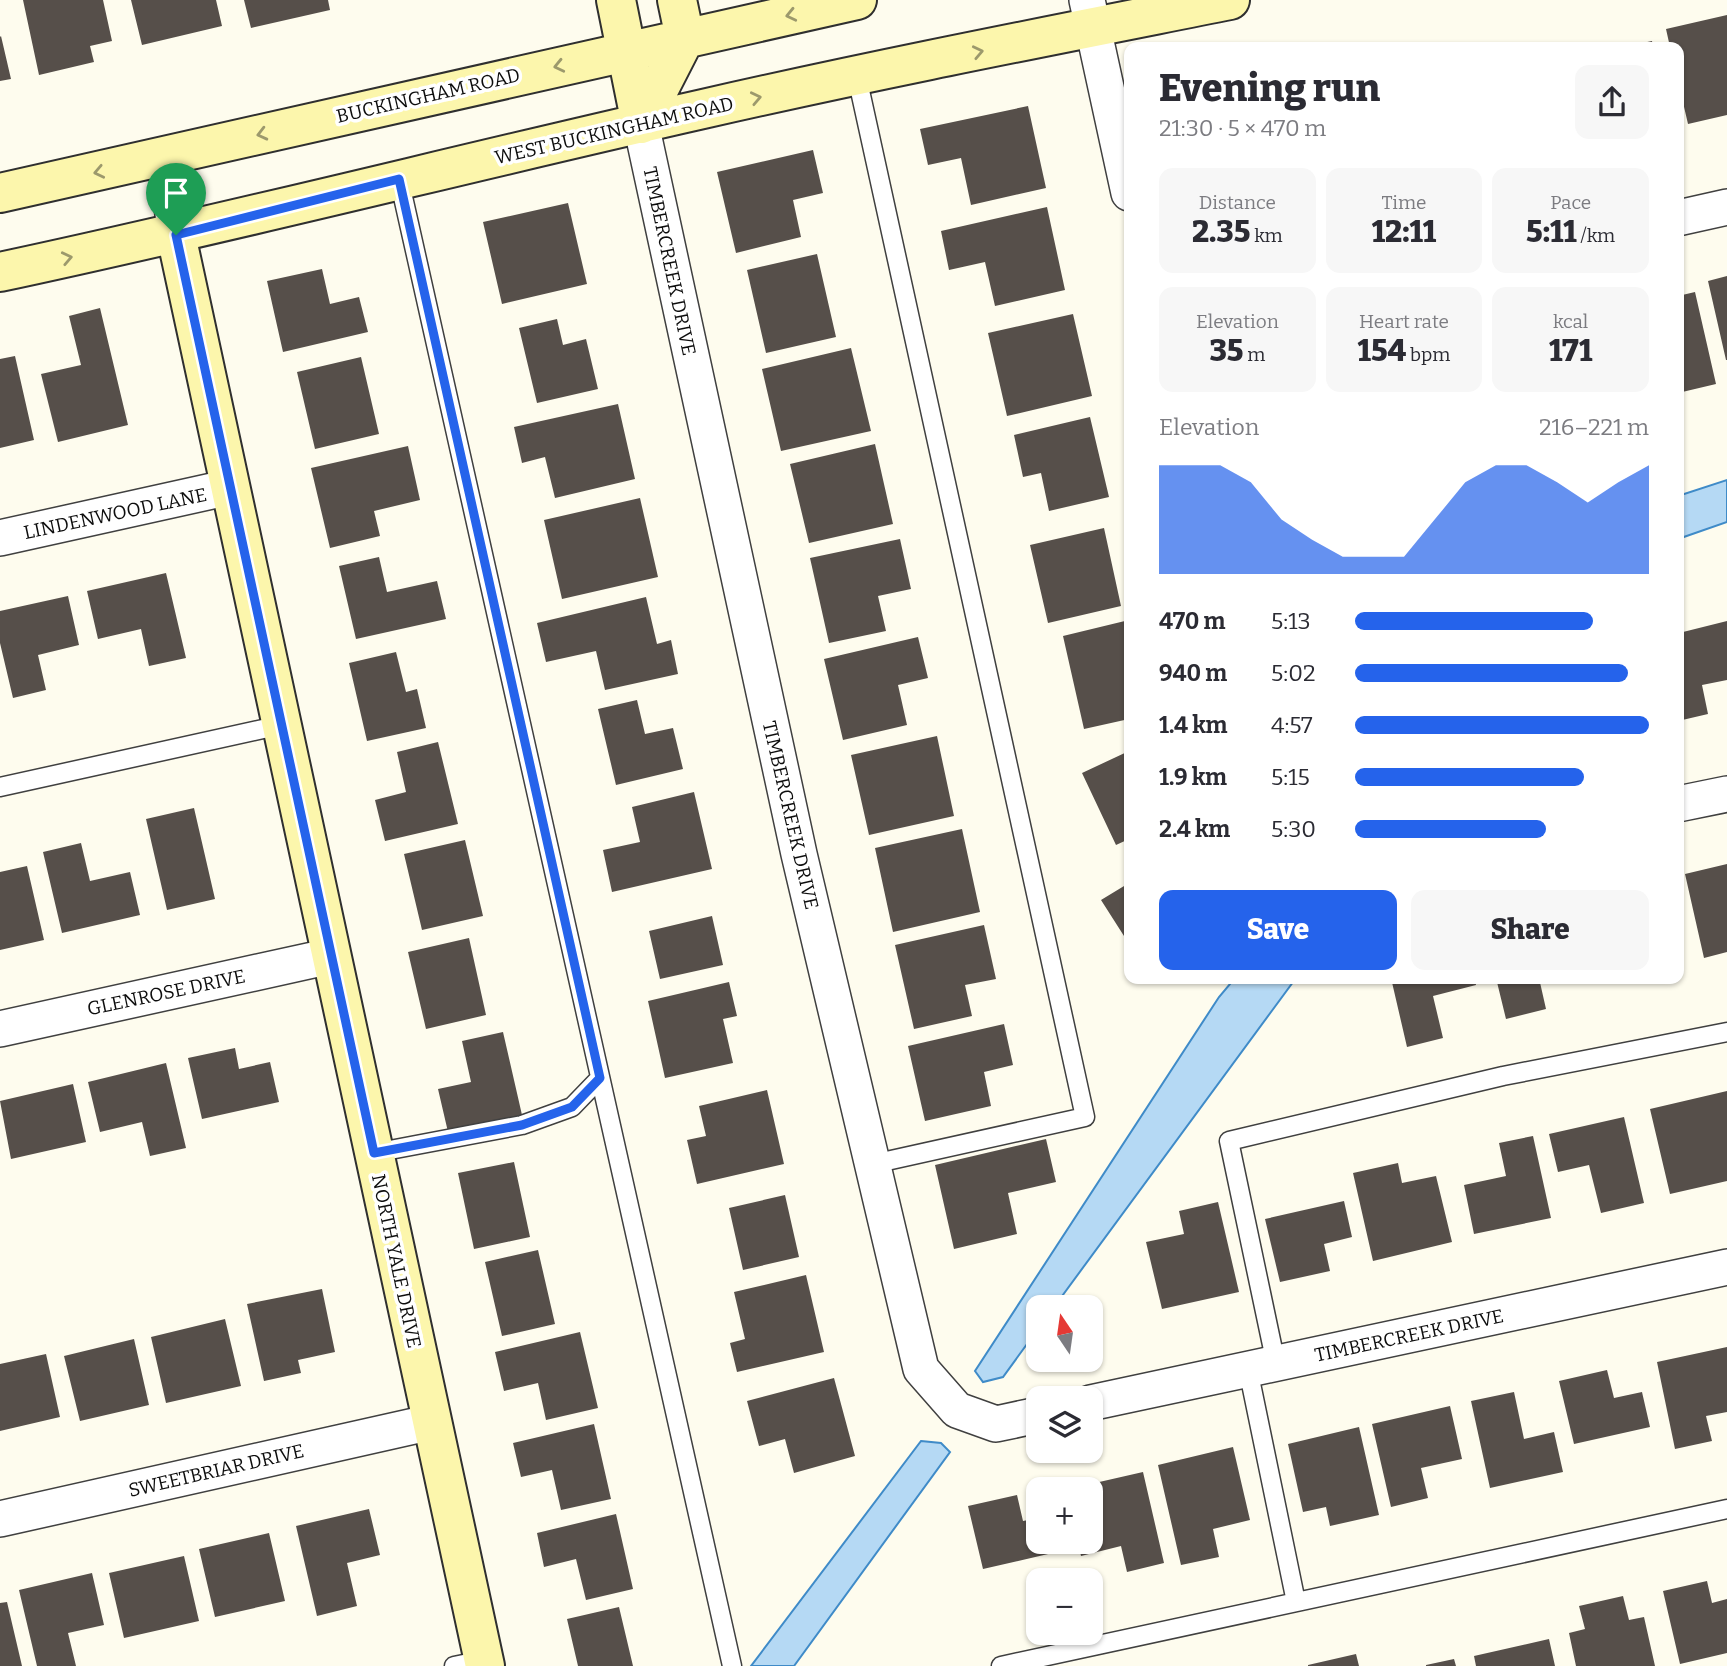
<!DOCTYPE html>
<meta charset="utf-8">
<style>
:root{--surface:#fff;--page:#f7f7f7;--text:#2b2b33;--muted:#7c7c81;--accent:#2563eb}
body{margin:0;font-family:Bitter,serif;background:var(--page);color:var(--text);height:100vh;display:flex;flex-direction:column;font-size:26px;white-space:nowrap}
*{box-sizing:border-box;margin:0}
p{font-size:23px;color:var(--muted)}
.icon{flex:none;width:38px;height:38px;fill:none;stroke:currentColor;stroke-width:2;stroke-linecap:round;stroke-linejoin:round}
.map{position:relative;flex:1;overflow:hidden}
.sheet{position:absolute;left:1124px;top:42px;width:560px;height:942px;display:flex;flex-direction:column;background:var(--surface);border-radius:14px;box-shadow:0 2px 5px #0004}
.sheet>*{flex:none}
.needle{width:46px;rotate:347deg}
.buttons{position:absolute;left:1026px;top:1295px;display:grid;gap:14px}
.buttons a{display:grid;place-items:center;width:77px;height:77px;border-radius:14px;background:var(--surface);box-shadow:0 2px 5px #0004;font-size:35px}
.pin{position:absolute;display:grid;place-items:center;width:60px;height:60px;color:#fff;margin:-72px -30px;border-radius:50% 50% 50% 0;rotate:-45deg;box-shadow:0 0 7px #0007}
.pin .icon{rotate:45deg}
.round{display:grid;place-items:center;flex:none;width:74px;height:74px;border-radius:14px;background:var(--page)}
.summary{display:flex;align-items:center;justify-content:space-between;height:119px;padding:0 35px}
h1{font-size:38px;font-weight:800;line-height:52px}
.metrics{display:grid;grid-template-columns:repeat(3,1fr);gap:10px;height:119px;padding:7px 35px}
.metrics div{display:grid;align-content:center;border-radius:14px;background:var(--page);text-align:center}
.metrics b{font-size:30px;font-weight:800}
.metrics small{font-size:19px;font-weight:400}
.metrics p{font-size:19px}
.chart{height:196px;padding:14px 35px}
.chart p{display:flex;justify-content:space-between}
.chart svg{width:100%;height:126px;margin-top:7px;fill:var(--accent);opacity:.7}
.button{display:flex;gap:14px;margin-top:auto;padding:14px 35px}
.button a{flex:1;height:80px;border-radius:14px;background:var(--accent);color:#fff;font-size:28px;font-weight:800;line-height:80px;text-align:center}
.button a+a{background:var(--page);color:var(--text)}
ul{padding:0 35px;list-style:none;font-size:23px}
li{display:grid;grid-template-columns:112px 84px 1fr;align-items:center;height:52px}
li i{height:18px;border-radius:9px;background:var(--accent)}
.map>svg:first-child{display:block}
.water{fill:#b5d9f4;stroke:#3f8bc8;stroke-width:2}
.building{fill:#564f4a}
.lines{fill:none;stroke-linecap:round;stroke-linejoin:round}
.lane-casing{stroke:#404040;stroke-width:21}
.street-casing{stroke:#404040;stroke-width:38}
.secondary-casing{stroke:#2f2f2f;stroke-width:42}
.lane{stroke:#fff;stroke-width:18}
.street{stroke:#fff;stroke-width:35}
.secondary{stroke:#fcf6ac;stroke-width:38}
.oneway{stroke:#9c996c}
.route-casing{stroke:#fff;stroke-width:14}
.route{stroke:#2563eb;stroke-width:9}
.labels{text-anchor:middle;stroke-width:7;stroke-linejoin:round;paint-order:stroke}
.street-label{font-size:19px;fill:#0d0d0d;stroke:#fff}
</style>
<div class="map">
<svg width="1727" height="1666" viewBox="0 0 1727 1666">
<rect width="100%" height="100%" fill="#fefcee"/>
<path class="water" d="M1727,480V522L1678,539V496Z
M1235,978H1296L1054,1307H1038V1329L1003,1377L983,1382L975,1371L1219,997Z
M921,1441L941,1443L950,1452L794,1666H751Z"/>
<path class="building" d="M23,0H103L112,41L90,46L94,62L39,75Z
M131,0H216L222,26L142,45Z
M244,0H328L330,10L251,28Z
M1727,15V115L1688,124L1678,81V47H1670L1666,29Z
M1,36L11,79L0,81V37Z
M1652,41L1653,47H1628V46Z
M1028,106L1046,188L971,205L961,158L928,165L920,129Z
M813,150L823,193L793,200L801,237L736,253L717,172Z
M568,203L587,284L502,304L483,222Z
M1047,207L1065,290L995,306L985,262L949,270L941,231Z
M817,254L836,337L766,353L747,270Z
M322,269L330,304L359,297L368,332L283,352L267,281Z
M1727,276V360H1726L1708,281Z
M1695,292L1716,384L1678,393V296Z
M100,308L128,425L58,442L41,374L81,365L69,316Z
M1073,314L1092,396L1007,416L988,333Z
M557,319L563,345L586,339L598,389L537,403L519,328Z
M851,348L871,431L781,451L762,369Z
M15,356L34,440L0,448V359Z
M361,357L379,434L315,449L297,372Z
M618,404L635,479L555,498L545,457L522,463L514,427Z
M1090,417L1109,497L1049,511L1041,473L1023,477L1014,435Z
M875,444L893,524L809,543L790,464Z
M408,446L420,500L374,511L380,536L330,548L311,468Z
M640,498L658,577L562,599L544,520Z
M1104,528L1121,606L1048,623L1030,545Z
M900,539L911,589L878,596L886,631L829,643L810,558Z
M379,557L387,592L437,581L446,619L356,639L339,566Z
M166,573L186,658L149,666L141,629L98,639L87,591Z
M68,596L79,645L38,655L46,690L13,698L0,643V611Z
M646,597L657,644L671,640L678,674L605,690L596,651L546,662L537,623Z
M1678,615L1683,632L1727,621V680L1702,685L1708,714L1678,721Z
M1129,620V719L1084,729L1063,636Z
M918,637L928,678L898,685L907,725L843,740L824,659Z
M396,652L406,692L417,689L426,728L367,741L349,663Z
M637,700L645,734L673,728L683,769L616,785L598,709Z
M937,736L954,816L869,835L851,755Z
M438,742L458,824L385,841L375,800L406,792L397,752Z
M1129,751V839L1116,845L1082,773Z
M694,792L712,869L612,892L603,850L640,842L632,807Z
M194,808L215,899L167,910L146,819Z
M962,829L980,912L893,932L875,848Z
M465,840L483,916L422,930L404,854Z
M81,843L90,881L130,872L140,915L62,933L43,852Z
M1727,864V952L1704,958L1685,874Z
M27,866L44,940L0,950V872Z
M1129,883V933L1124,936L1101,900Z
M712,916L723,965L660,979L649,931Z
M984,925L996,979L965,985L972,1016L914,1029L895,945Z
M469,938L486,1015L426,1029L408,952Z
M1391,978H1475L1476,985L1433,996L1443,1038L1407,1047Z
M1496,978H1539L1546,1009L1506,1019Z
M729,982L737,1016L723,1019L733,1063L665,1078L648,1001Z
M1004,1024L1013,1065L984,1072L991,1106L925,1121L908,1046Z
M503,1032L522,1115L448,1132L438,1089L471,1082L462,1041Z
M235,1048L239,1069L270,1062L279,1102L202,1119L188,1058Z
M166,1063L186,1148L150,1156L142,1122L100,1132L88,1082Z
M73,1084L86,1142L11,1159L0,1101Z
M767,1090L784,1164L697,1184L687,1140L706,1136L699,1106Z
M1727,1091V1181L1670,1194L1650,1109Z
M1624,1117L1644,1203L1601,1213L1589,1165L1558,1172L1549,1134Z
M1533,1136L1551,1218L1474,1234L1464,1185L1506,1176L1499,1143Z
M1046,1139L1056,1182L1008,1193L1017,1234L954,1249L935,1165Z
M514,1162L530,1237L474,1249L458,1173Z
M1398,1163L1402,1183L1436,1176L1452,1242L1373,1261L1353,1173Z
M785,1195L799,1257L743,1270L729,1208Z
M1344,1201L1352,1237L1324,1244L1330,1271L1280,1282L1265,1219Z
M1218,1202L1239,1292L1162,1309L1146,1242L1184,1234L1179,1211Z
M538,1250L555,1324L502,1336L485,1262Z
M806,1275L824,1352L737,1372L730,1343L745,1339L734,1292Z
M322,1289L335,1352L298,1360L301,1373L264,1381L247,1304Z
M225,1319L241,1386L166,1403L151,1337Z
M580,1332L598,1408L546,1420L538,1383L504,1391L495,1352Z
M134,1339L149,1405L80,1421L64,1356Z
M1727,1347V1412L1706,1416L1712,1441L1675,1449L1657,1362Z
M46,1354L60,1417L0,1431V1364Z
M1607,1370L1614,1398L1642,1392L1650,1427L1574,1444L1559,1381Z
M834,1378L855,1456L794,1473L785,1439L759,1446L747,1401Z
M1514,1392L1524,1439L1554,1432L1563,1472L1490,1488L1471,1401Z
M1450,1406L1462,1459L1421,1468L1428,1498L1391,1507L1372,1424Z
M594,1424L611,1499L561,1510L552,1470L521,1477L513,1443Z
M1359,1427L1379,1515L1330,1526L1326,1507L1303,1512L1288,1444Z
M1233,1447L1250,1520L1213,1529L1219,1557L1181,1565L1158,1465Z
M1143,1472L1164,1563L1127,1572L1121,1546L1081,1556L1078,1542H1090V1489L1073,1488Z
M1017,1495L1023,1521L1038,1518V1542H1059L1061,1551L983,1569L968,1506Z
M369,1509L380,1555L347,1563L357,1606L317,1616L296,1526Z
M616,1514L633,1589L586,1600L576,1559L544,1567L537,1533Z
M269,1533L285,1601L215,1617L199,1549Z
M184,1556L199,1621L124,1638L109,1573Z
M92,1573L104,1625L68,1633L76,1666H37L19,1590Z
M1707,1581L1712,1603L1727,1599V1653L1680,1664L1663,1591Z
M1623,1596L1629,1620L1644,1617L1655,1666H1576L1569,1633L1585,1629L1579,1606Z
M7,1602L22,1666H0V1603Z
M619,1607L633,1666H578L567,1619Z
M1549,1639L1555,1666H1476L1474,1656Z
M1356,1654L1359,1666H1308V1665Z
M1454,1659L1456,1666H1426V1665Z"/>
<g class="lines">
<defs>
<path id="lane" d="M857,77L1085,1117L873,1164
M399,179L732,1666
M0,787L281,725
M374,1153L522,1125L572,1107L600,1078
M1276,1364L1229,1141L1503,1076L1727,1032
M1248,1369L1296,1602
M454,1666L483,1660
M1001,1666L1727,1509"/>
<path id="street" d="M1087,0L1129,193
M641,124L799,854L921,1369L957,1410L996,1424L1038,1415
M165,157L176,235
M1678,218L1727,207
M0,538L230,487
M1678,804L1727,794
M0,1029L331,956
M1090,1403L1727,1267
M0,1519L432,1422"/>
<path id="secondary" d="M616,0L641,124
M677,0L685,38
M641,124L685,38
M0,193L857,0
M176,235L485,1666
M0,272C235,222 468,162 703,109C878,69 1054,35 1230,0"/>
</defs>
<use href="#lane" class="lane-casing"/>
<use href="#street" class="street-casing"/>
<use href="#secondary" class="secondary-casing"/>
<use href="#lane" class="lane"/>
<use href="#street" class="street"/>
<use href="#secondary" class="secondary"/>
</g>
<defs><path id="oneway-chevron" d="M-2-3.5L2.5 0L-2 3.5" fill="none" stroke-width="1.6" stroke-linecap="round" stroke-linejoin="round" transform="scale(1.75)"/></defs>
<g class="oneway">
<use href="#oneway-chevron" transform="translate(791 15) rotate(167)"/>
<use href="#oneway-chevron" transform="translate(978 52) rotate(-12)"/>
<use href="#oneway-chevron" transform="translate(559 66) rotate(167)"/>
<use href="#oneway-chevron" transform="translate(756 98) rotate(-12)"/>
<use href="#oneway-chevron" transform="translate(262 134) rotate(166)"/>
<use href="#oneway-chevron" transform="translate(99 172) rotate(168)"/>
<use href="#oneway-chevron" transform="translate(67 258) rotate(-12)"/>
</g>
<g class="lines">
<defs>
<path id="route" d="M399,179L600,1078L572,1107L522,1125L374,1153L176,235Z"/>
</defs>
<use href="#route" class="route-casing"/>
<use href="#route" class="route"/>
</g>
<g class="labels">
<g class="street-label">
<text transform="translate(428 95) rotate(-13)" y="7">BUCKINGHAM ROAD</text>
<text transform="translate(614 130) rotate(-13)" y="7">WEST BUCKINGHAM ROAD</text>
<text transform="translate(670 261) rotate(78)" y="7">TIMBERCREEK DRIVE</text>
<text transform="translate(115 513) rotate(-12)" y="7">LINDENWOOD LANE</text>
<text transform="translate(791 815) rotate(77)" y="7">TIMBERCREEK DRIVE</text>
<text transform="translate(166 992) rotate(-12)" y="7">GLENROSE DRIVE</text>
<text transform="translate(397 1261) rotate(78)" y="7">NORTH YALE DRIVE</text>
<text transform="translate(1409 1335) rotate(-12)" y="7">TIMBERCREEK DRIVE</text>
<text transform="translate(216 1470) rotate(-13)" y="7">SWEETBRIAR DRIVE</text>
</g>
</g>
</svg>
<div class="buttons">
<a><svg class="needle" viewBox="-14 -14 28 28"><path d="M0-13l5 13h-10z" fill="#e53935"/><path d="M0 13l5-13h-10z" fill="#7c7c81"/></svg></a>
<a><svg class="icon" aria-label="layers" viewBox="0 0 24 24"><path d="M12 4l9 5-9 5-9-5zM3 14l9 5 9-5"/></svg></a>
<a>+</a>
<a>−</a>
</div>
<div class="pin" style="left:176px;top:235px;background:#1e9e55"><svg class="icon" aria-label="arrive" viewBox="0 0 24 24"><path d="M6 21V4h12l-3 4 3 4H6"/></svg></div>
<section class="sheet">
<div class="summary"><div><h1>Evening run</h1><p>21:30 · 5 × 470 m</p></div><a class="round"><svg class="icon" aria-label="share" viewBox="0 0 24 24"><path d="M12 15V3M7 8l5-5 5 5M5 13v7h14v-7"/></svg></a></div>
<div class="metrics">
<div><p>Distance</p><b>2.35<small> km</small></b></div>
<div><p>Time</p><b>12:11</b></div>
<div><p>Pace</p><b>5:11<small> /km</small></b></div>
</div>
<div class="metrics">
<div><p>Elevation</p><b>35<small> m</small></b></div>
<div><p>Heart rate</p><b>154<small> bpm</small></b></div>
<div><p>kcal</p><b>171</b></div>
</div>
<div class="chart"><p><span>Elevation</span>216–221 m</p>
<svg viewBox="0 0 160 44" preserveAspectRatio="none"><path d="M0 44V6L10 6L20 6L30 12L40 25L50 32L60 38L70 38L80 38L90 25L100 12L110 6L120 6L130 12L140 19L150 12L160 6V44z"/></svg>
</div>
<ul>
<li><b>470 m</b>5:13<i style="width:81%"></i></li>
<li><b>940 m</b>5:02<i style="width:93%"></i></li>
<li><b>1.4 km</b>4:57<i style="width:100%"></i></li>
<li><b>1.9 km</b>5:15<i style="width:78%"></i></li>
<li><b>2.4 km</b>5:30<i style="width:65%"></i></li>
</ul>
<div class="button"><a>Save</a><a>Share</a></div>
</section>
</div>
